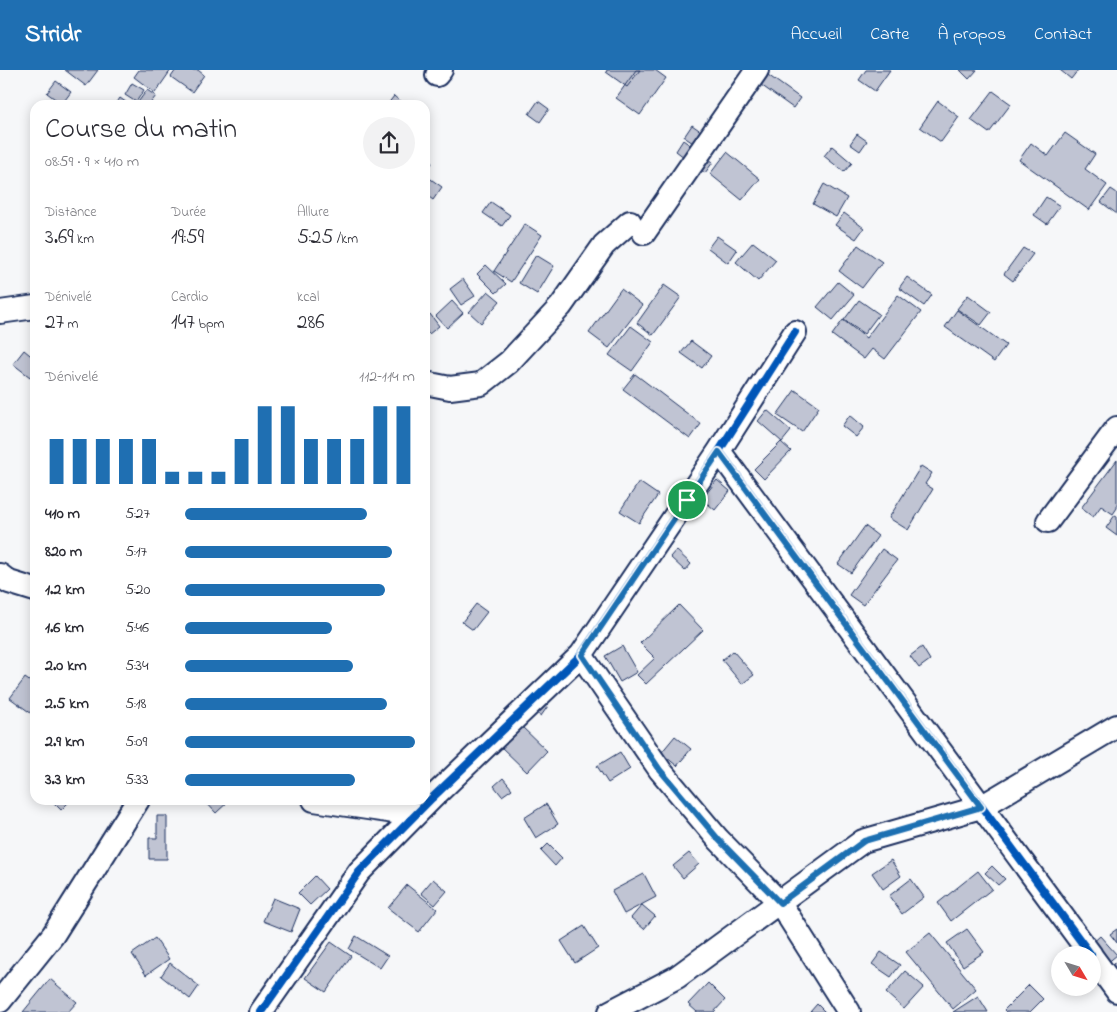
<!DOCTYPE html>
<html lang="fr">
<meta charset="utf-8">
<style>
:root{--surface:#fff;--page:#f2f2f3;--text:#2b2b33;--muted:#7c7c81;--accent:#1f6fb2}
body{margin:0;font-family:"Indie Flower",sans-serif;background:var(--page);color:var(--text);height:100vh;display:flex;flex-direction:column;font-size:19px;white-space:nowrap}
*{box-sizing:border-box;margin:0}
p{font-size:16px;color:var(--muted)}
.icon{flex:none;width:28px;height:28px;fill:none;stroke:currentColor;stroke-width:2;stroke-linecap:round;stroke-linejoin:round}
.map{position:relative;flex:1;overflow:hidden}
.drawer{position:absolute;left:30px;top:30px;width:400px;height:705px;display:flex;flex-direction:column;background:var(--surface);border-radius:15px;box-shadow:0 2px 12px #0003}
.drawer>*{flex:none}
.needle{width:32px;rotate:128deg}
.buttons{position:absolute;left:1051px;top:876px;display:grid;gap:10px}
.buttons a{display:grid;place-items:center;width:50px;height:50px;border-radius:50%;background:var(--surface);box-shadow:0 2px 12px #0003;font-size:25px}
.pin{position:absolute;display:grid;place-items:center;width:42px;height:42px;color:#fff;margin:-21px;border:2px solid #fff;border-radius:50%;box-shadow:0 1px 5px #0007}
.round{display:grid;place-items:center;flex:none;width:52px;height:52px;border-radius:26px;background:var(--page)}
.headline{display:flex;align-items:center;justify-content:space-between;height:85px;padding:0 15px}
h1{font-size:28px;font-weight:600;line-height:38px}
.stats{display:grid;grid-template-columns:repeat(3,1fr);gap:8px;height:85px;padding:5px 15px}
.stats div{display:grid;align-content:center}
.stats b{font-size:21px;font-weight:600}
.stats small{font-size:14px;font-weight:400}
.stats p{font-size:14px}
.chart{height:140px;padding:10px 15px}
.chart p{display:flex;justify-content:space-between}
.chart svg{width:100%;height:90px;margin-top:5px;stroke:var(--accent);stroke-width:6}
ul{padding:0 15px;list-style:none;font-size:16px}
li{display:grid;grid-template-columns:80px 60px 1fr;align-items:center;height:38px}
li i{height:12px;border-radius:6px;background:var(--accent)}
header{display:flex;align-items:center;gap:30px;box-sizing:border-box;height:70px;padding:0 25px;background:var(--accent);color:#fff}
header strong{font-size:24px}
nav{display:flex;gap:28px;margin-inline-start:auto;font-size:18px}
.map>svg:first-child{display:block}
.building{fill:#c0c4d3;stroke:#1b2f5e}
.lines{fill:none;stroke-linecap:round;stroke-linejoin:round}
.minor-casing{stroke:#1b2f5e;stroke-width:26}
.minor{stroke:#fff;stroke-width:22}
.cycleway-casing{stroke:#fff;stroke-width:11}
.cycleway{stroke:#0057b8;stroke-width:8}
.route-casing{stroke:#fff;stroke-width:10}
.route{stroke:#1f6fb2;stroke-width:6}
</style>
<header>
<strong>Stridr</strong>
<nav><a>Accueil</a><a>Carte</a><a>À propos</a><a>Contact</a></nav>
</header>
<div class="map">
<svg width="1117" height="942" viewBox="0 0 1117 942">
<rect width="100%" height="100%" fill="#f6f7f9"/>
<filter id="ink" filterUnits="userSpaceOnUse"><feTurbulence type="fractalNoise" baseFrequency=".02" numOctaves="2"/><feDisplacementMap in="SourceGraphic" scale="10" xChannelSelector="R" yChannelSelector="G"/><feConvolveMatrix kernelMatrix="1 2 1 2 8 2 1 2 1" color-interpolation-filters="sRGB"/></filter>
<g filter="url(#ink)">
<path class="building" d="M65,0H98L86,16Z
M139,0H171L155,23L134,7Z
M176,0H198L204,5L192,22L171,7Z
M607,0H640L627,17L606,2Z
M636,0H655L666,8L640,45L616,28Z
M761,0L800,28L793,38L754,10Z
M866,0H890L875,21L859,10Z
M960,0H977L969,9Z
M1060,0H1078L1071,9Z
M56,11L71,22L62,34L47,23Z
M132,13L144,20L136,32L125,25Z
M147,20L156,26L149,35H136Z
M993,21L1011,34L989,63L971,50Z
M394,26L404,35H387Z
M120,28L130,35H115Z
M538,31L549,39L540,52L529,44Z
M938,31L959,47L941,72L920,57Z
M692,55L715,71L707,82L684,67Z
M1065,63L1095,84L1085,99L1107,115L1089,140L1019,90L1031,73L1048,86Z
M857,64L867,71L860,81L850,74Z
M683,70L713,92L705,103L676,81Z
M832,76L852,93L844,102L824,86Z
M727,82L760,109L742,130L710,104Z
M425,88L432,93L425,103Z
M425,105L442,117L433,130L425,124Z
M824,114L847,128L836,147L813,134Z
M1111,119L1117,123V144L1101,132Z
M1046,127L1060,136L1047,154L1034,145Z
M491,132L510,145L502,156L483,143Z
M844,143L864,158L856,169L835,155Z
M525,154L542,165L511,212L494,201Z
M717,166L737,180L728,193L708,178Z
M753,172L776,190L758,211L736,192Z
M858,175L882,192L862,218L839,201Z
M1023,178L1033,184L1013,211L1004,204Z
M536,185L554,196L537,224L519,213Z
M486,195L506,214L496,223L477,204Z
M907,207L932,225L924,236L899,218Z
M463,209L475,226L461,235L450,219Z
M838,212L854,225L833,250L817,237Z
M664,215L681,227L653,265L637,253Z
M621,219L642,235L609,278L589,263Z
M488,221L500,231L481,253L469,242Z
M898,225L921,242L885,289L872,279L864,289L832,265L843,250L866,268Z
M968,225L991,242L981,255L957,239Z
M859,230L879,244L864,264L844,250Z
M452,231L463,243L447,258L436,246Z
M957,240L1006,275L994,292L945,257Z
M430,244L439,256L429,264L425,259V248Z
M631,256L653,272L632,301L609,285Z
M691,271L711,286L702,298L681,283Z
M24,280L35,289V300L30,307L13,294Z
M635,304L701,354L690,369L623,319Z
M795,320L819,337L802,362L777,345Z
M767,340L791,361L782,372L758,351Z
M850,345L864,357L856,367L842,356Z
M781,372L791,381L764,409L754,399Z
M1117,390V438L1113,444L1101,436L1093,447L1081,438Z
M921,396L932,403L925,414L933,419L908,460L889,448Z
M717,410L730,421L715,440L702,429Z
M639,412L658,425L639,453L620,441Z
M1115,445L1117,446V466L1106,458Z
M865,456L878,466L851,503L838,494Z
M882,479L897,490L863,535L849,525Z
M676,480L691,494L685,501L670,487Z
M476,534L487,542L473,560L462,552Z
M679,535L703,560L646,614L637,605L655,588L640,573Z
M622,576L637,602L620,612L605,586Z
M922,577L930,590L919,598L910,586Z
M733,581L754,605L742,614L722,590Z
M25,608L35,615V639L32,644L10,628Z
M537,628L548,636L541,646L530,638Z
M519,654L547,681L527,702L499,675Z
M675,666L691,679L677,696L661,683Z
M620,682L630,699L608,713L597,696Z
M503,708L512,719L502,726L494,716Z
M51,730H71L61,740Z
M204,730H230L216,743Z
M546,734L558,754L536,768L524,748Z
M157,746H167V789H149V768H157Z
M548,774L562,788L555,796L541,781Z
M689,783L699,794L683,808L673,796Z
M891,790L901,806L883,819L872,803Z
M992,796L1005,809L998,815L985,803Z
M978,801L992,819L951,851L938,833Z
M644,804L656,827L624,844L612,821Z
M315,806L327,819L310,835L298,823Z
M433,809L447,821L435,835L421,823Z
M911,809L924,827L902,844L889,826Z
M407,815L437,839L419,862L388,838Z
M273,828L300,839L291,862L263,851Z
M642,835L655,846L644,859L631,848Z
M584,856L598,878L575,893L561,871Z
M967,859L984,882L963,896L947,873Z
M1117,859V873L1110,864Z
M930,863L976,919L953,939L906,882Z
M356,866L388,886L380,898L349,879Z
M1100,866L1117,885L1106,894L1090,875Z
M155,868L169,889L146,905L132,884Z
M331,872L351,886L326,922L305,908Z
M881,882L900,895L891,907L872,894Z
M1117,891V907L1109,897Z
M170,893L199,916L190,929L161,906Z
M905,901L924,917L904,939L886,923Z
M50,909L77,932L68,942H23Z
M708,913L725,930L714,942H697L688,934Z
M1029,915L1043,929L1030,942H1006L1004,940Z
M978,926L988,942H953Z
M817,934L825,942H810Z"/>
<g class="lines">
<defs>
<path id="minor" d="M437,5L441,0
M644,163L757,0
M0,242L35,237
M425,313L450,318L481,314L509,292L561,236L604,175L630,152
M719,381L1091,885
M1048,451L1117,358
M0,505L9,512L35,520
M581,585L660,700L718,769L780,833L849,942
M314,730L401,743L422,733
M1092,887L1117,921
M0,931L53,865L138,730
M261,942L359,802L432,728L581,585L719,381L795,262
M610,942L677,907L863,771L981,737L1117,656"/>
</defs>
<use href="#minor" class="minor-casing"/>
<use href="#minor" class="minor"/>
<defs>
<path id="cycleway" d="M719,381L1091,885
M261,942L359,802L432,728L581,585L719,381L795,262"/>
</defs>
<use href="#cycleway" class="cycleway-casing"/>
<use href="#cycleway" class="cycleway"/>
</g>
</g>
<g class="lines" filter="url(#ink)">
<defs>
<path id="route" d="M719,382L981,737L864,771L780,833L718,769L660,700L582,585Z"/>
</defs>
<use href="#route" class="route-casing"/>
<use href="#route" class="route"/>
</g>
</svg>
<div class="buttons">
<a><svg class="needle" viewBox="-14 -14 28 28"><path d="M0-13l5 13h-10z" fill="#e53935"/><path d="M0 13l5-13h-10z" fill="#7c7c81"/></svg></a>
</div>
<div class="pin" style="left:687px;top:430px;background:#1e9e55"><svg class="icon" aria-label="arrive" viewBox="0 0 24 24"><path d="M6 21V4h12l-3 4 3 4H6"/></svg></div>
<section class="drawer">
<div class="headline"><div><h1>Course du matin</h1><p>08:59 · 9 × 410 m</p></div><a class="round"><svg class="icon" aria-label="share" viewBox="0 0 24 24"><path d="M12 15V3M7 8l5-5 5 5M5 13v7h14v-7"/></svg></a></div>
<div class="stats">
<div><p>Distance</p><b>3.69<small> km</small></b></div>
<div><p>Durée</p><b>19:59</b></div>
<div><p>Allure</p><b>5:25<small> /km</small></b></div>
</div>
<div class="stats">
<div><p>Dénivelé</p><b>27<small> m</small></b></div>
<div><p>Cardio</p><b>147<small> bpm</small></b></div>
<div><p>kcal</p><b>286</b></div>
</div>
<div class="chart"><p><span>Dénivelé</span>112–114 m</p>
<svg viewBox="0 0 160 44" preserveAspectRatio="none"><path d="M5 44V22M15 44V22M25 44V22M35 44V22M45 44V22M55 44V38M65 44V38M75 44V38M85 44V22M95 44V6M105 44V6M115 44V22M125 44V22M135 44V22M145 44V6M155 44V6"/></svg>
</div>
<ul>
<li><b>410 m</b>5:27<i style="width:79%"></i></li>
<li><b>820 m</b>5:17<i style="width:90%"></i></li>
<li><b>1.2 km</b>5:20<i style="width:87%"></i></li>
<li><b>1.6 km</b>5:46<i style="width:64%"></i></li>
<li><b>2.0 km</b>5:34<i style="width:73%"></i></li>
<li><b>2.5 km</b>5:18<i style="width:88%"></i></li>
<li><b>2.9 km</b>5:09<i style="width:100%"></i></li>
<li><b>3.3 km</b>5:33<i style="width:74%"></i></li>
</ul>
</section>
</div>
